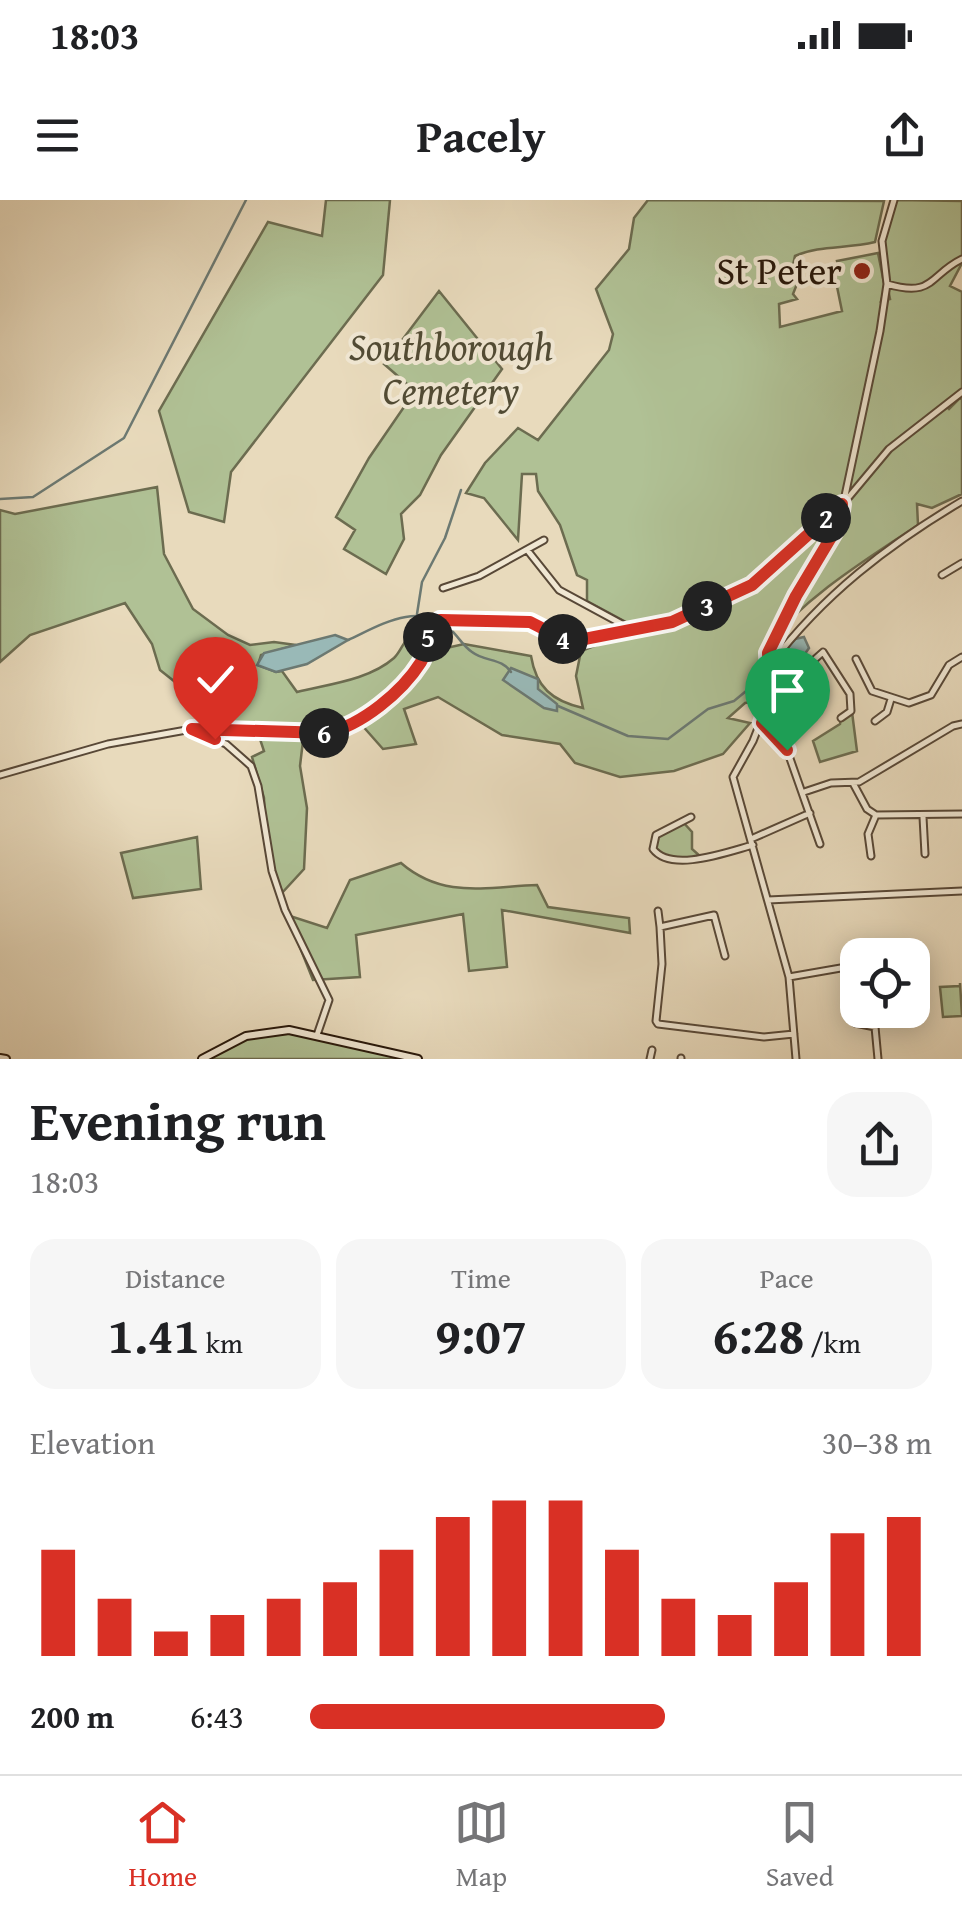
<!DOCTYPE html>
<meta charset="utf-8">
<style>
:root{--surface:#fff;--page:#f6f6f6;--text:#202124;--muted:#757577;--line:#e0e0e0;--accent:#d93025}
body{margin:0;font-family:"Gentium Book Plus",serif;background:var(--page);color:var(--text);height:100vh;display:flex;flex-direction:column;font-size:38px;white-space:nowrap}
*{box-sizing:border-box;margin:0}
p{font-size:32px;color:var(--muted)}
.icon{flex:none;width:55px;height:55px;fill:none;stroke:currentColor;stroke-width:2;stroke-linecap:round;stroke-linejoin:round}
.map{position:relative;height:859px;overflow:hidden}
.sheet{display:flex;flex-direction:column;background:var(--surface);flex:1}
.sheet>*{flex:none}
.fabs{position:absolute;left:840px;top:738px;display:grid;gap:20px}
.fabs a{display:grid;place-items:center;width:90px;height:90px;border-radius:20px;background:var(--surface);box-shadow:0 5px 25px #0003;font-size:50px}
.pin{position:absolute;display:grid;place-items:center;width:85px;height:85px;color:#fff;margin:-102px -42px;border-radius:50% 50% 50% 0;rotate:-45deg;box-shadow:0 0 10px #0007}
.pin .icon{rotate:45deg}
.km{position:absolute;width:50px;height:50px;margin:-25px;border-radius:50%;background:#222;color:#fff;font-size:28px;line-height:50px;text-align:center}
.round{display:grid;place-items:center;flex:none;width:105px;height:105px;border-radius:30px;background:var(--page)}
.headline{display:flex;align-items:center;justify-content:space-between;height:170px;padding:0 30px}
h1{font-size:55px;font-weight:700;line-height:75px}
.metrics{display:grid;grid-template-columns:repeat(3,1fr);gap:15px;height:170px;padding:10px 30px}
.metrics div{display:grid;align-content:center;border-radius:25px;background:var(--page);text-align:center}
.metrics b{font-size:50px;font-weight:700}
.metrics small{font-size:28px;font-weight:400}
.metrics p{font-size:28px}
.chart{height:280px;padding:20px 30px}
.chart p{display:flex;justify-content:space-between}
.chart svg{width:100%;height:180px;margin-top:10px;stroke:var(--accent);stroke-width:6}
ul{padding:0 30px;list-style:none;font-size:32px}
li{display:grid;grid-template-columns:160px 120px 1fr;align-items:center;height:75px}
li i{height:25px;border-radius:12px;background:var(--accent)}
.status{display:flex;justify-content:space-between;align-items:center;height:70px;padding:0 50px;background:var(--surface);direction:ltr}
.status svg{height:28px;fill:currentColor}
header{display:flex;justify-content:space-between;align-items:center;height:130px;padding:0 30px;background:var(--surface);font-size:45px;font-weight:700}
.tab-bar{display:flex;justify-content:space-around;align-items:center;height:140px;border-top:2px solid var(--line);background:var(--surface);font-size:28px;color:var(--muted)}
.tab-bar a{display:grid;justify-items:center;gap:5px}
.tab-bar .on{color:var(--accent)}
.map>svg:first-child{display:block}
.green{fill:#b0c195;stroke:#6c6c50;stroke-width:2.5}
.water{fill:#99b9b7;stroke:#6c7972;stroke-width:2.5}
.lines{fill:none;stroke-linecap:round;stroke-linejoin:round}
.stream{stroke:#6c7972;stroke-width:2.5}
.street-casing{stroke:#584837;stroke-width:9}
.secondary-casing{stroke:#28180b;stroke-width:10}
.street{stroke:#f0e7d3;stroke-width:5}
.secondary{stroke:#f0e7d3;stroke-width:6}
.route-casing{stroke:#fff;stroke-width:20}
.route{stroke:#d93025;stroke-width:12}
.poi-dot{fill:#8f2418;stroke:#f0e7d3;stroke-width:4}
.labels{text-anchor:middle;stroke-width:8;stroke-linejoin:round;paint-order:stroke}
.poi-label{font-size:38px;fill:#28180b;stroke:#f0e7d3;text-anchor:end}
.park-label{font-size:38px;font-style:italic;fill:#514b34;stroke:#f0e7d3}
</style>
<div class="status"><b>18:03</b><svg viewBox="0 0 49 12"><path d="M0 12V9h3v3zM5 12V6h3v6zM10 12V3h3v9zM15 12V0h3v12zM26 1h20v11H26zM47 4h2v5h-2z"/></svg></div>
<header><svg class="icon" aria-label="menu" viewBox="0 0 24 24"><path d="M4 6h16M4 12h16M4 18h16"/></svg>Pacely<svg class="icon" aria-label="share" viewBox="0 0 24 24"><path d="M12 15V3M7 8l5-5 5 5M5 13v7h14v-7"/></svg></header>
<div class="map">
<svg width="962" height="859" viewBox="0 0 962 859">
<rect width="100%" height="100%" fill="#e8dabc"/>
<filter id="stains"><feTurbulence type="fractalNoise" baseFrequency=".002" numOctaves="4"/><feColorMatrix values="0 0 0 0 .2 0 0 0 0 .09 0 0 0 0 .02 0 0 0 .5 -.17"/></filter>
<radialGradient id="worn" r=".72"><stop offset=".6" stop-color="#630" stop-opacity="0"/><stop offset="1" stop-color="#630" stop-opacity=".3"/></radialGradient>
<path class="green" d="M326,0H390L383,75L231,272L224,322L189,312L159,211L268,22L322,36Z
M648,0L884,1L875,42C846,49 820,45 795,56L790,79L797,84L793,94L797,99L779,104L780,127L842,111L834,72L839,70L837,61L878,53L885,88L881,101L890,99L887,84L893,85L889,81L884,38L896,0L962,1V63L950,86L962,92V192L945,205L949,209L962,196V294L932,308L917,304L918,325C862,362 805,397 763,449L765,500L745,503L728,518L750,523L723,554L674,571L620,577L575,563L560,544L502,535L438,497L404,509L416,544L383,549L360,523L305,524L300,566L307,608L304,669L281,694L265,635L264,598L252,557L264,551L256,527H215L209,509L160,470L152,444L125,403L30,435L0,462V310L15,314L157,287L164,354L193,409L228,435L250,445L274,442L296,445L261,455L258,465L276,472L282,471L297,492C329,484 369,480 394,458C402,450 403,440 413,434L427,444L429,452L464,444L531,456C536,487 552,501 583,508L576,476L581,451L639,429L587,401V380L577,375L560,325L538,291L536,274H522L518,340L484,298L466,293L485,263L518,228L538,240L609,150L613,134L596,89L629,49L634,18Z
M439,91L502,169L441,255L420,295L401,314L404,339L386,374L344,349L355,330L336,317L369,258L415,191L384,164Z
M852,512L857,551L820,562L813,541L840,524L841,518Z
M683,622L692,632V649L701,657C682,660 666,667 653,649L656,635Z
M197,637L201,689L133,698L121,653Z
M401,663C443,699 485,687 537,685L548,707L629,718L630,733L502,710L507,767L469,771L463,714L356,735L360,777L313,780L287,715L327,728L350,680Z
M960,783L962,816L943,817L940,787L960,786Z
M290,832L407,859H208L242,840Z"/>
<path class="water" d="M335,435L348,440L307,464L276,472L257,465L264,453Z
M804,437L809,448L785,482H777C768,465 785,451 795,439Z
M511,468L538,479V489L557,504V511L544,508L503,480Z"/>
<g class="lines">
<path class="stream" d="M0,299L33,297L124,238L246,0
M417,414L422,382L445,338L461,290
M348,440C381,425 417,401 450,429C458,436 463,446 472,452C485,462 502,458 511,472
M558,506L628,536L668,539L708,509L734,501L751,487H761"/>
<defs>
<path id="street" d="M887,84C934,98 929,75 962,59
M528,351L559,390L631,429
M942,375L962,363
M443,388L479,376L544,340
M856,459L872,491L909,503L931,495L949,465L962,457
M771,464C823,395 888,345 962,301
M769,500L823,452L850,494L851,511L841,518
M875,521L887,512L891,499
M761,523L787,550L820,644
M194,531L226,544L251,566L258,586L272,671L285,710L329,800L317,835
M0,575L108,544L192,529L327,533C362,525 402,492 421,462C430,447 423,430 440,420L529,422L569,441L672,422L751,385L843,304L889,249L962,192
M853,583L867,609L876,615L962,614
M804,592L831,583L859,582L953,526L962,524
M691,617L656,635L653,649C671,673 727,652 753,645
M923,617L925,654
M751,639L810,613
M871,656L868,634L876,615
M768,700L962,691
M658,711L660,727
M725,756L714,715L660,727L662,764L656,821L658,824L764,837L794,834
M789,777L858,765
M855,823L875,827
M650,859L652,850
M681,859V858
M796,859L789,777L733,577L753,541L769,500L768,453L796,396L839,324L880,131L887,84L882,41L894,0
M878,859L875,827L878,810"/>
<path id="secondary" d="M0,858L6,859
M202,859L246,836L289,830L418,859"/>
</defs>
<use href="#street" class="street-casing"/>
<use href="#secondary" class="secondary-casing"/>
<use href="#street" class="street"/>
<use href="#secondary" class="secondary"/>
</g>
<g class="lines">
<defs>
<path id="route" d="M215,539L192,529L327,533C362,525 402,492 421,462C430,447 423,430 440,420L530,422L569,442L672,422L752,385L842,304L839,324L796,396L768,453L770,500L762,523L787,550"/>
</defs>
<use href="#route" class="route-casing"/>
<use href="#route" class="route"/>
</g>
<circle class="poi-dot" cx="862" cy="71" r="10"/>
<g class="labels">
<g class="poi-label">
<text x="842" y="84">St Peter</text>
</g>
<g class="park-label">
<text x="451" y="160">Southborough<tspan x="451" dy="44">Cemetery</tspan></text>
</g>
</g>
<rect width="100%" height="100%" filter="url(#stains)"/>
<rect width="100%" height="100%" fill="url(#worn)"/>
</svg>
<div class="fabs">
<a><svg class="icon" aria-label="locate" viewBox="0 0 24 24"><circle cx="12" cy="12" r="6"/><path d="M12 2v4M12 18v4M2 12h4M18 12h4"/></svg></a>
</div>
<div class="pin" style="left:787px;top:550px;background:#1e9e55"><svg class="icon" aria-label="arrive" viewBox="0 0 24 24"><path d="M6 21V4h12l-3 4 3 4H6"/></svg></div>
<div class="pin" style="left:215px;top:539px;background:#d93025"><svg class="icon" aria-label="check" viewBox="0 0 24 24"><path d="M5 12l5 5 9-10"/></svg></div>
<b class="km" style="left:826px;top:318px">2</b>
<b class="km" style="left:707px;top:406px">3</b>
<b class="km" style="left:563px;top:439px">4</b>
<b class="km" style="left:428px;top:437px">5</b>
<b class="km" style="left:324px;top:533px">6</b>
</div>
<section class="sheet">
<div class="headline"><div><h1>Evening run</h1><p>18:03</p></div><a class="round"><svg class="icon" aria-label="share" viewBox="0 0 24 24"><path d="M12 15V3M7 8l5-5 5 5M5 13v7h14v-7"/></svg></a></div>
<div class="metrics">
<div><p>Distance</p><b>1.41<small> km</small></b></div>
<div><p>Time</p><b>9:07</b></div>
<div><p>Pace</p><b>6:28<small> /km</small></b></div>
</div>
<div class="chart"><p><span>Elevation</span>30–38 m</p>
<svg viewBox="0 0 160 44" preserveAspectRatio="none"><path d="M5 44V18M15 44V30M25 44V38M35 44V34M45 44V30M55 44V26M65 44V18M75 44V10M85 44V6M95 44V6M105 44V18M115 44V30M125 44V34M135 44V26M145 44V14M155 44V10"/></svg>
</div>
<ul>
<li><b>200 m</b>6:43<i style="width:57%"></i></li>
</ul>
</section>
<nav class="tab-bar">
<a class="on"><svg class="icon" aria-label="home" viewBox="0 0 24 24"><path d="M3 11l9-7 9 7M6 9v11h12V9"/></svg>Home</a>
<a><svg class="icon" aria-label="map" viewBox="0 0 24 24"><path d="M3 6l6-2 6 2 6-2v14l-6 2-6-2-6 2zM9 4v14M15 6v14"/></svg>Map</a>
<a><svg class="icon" aria-label="saved" viewBox="0 0 24 24"><path d="M7 4h10v16l-5-4-5 4z"/></svg>Saved</a>
</nav>
